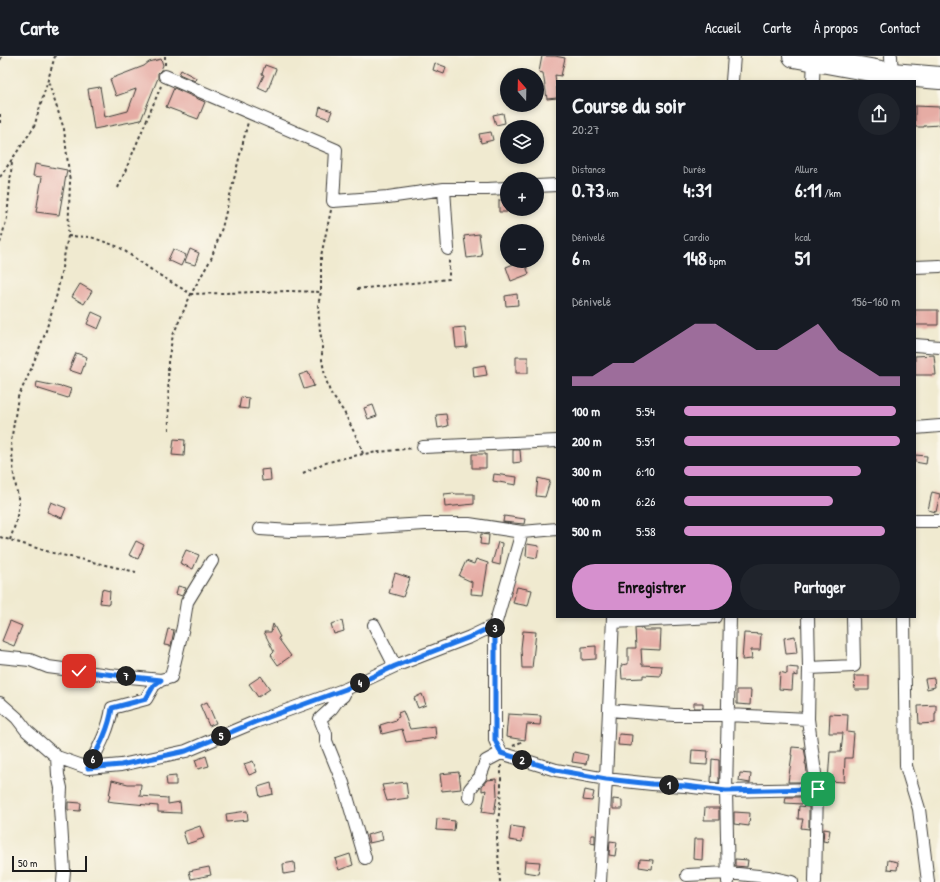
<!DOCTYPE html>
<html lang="fr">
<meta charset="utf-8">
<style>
:root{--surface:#171b24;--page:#20242c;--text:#f1f3f6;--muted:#9ea1a6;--line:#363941;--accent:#d690ce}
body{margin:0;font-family:"Patrick Hand",sans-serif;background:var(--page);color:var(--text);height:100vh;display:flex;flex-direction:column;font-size:15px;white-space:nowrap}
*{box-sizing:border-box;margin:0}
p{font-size:13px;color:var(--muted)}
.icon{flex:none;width:22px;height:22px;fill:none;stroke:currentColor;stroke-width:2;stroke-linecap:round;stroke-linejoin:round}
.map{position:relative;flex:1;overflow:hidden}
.details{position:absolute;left:556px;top:24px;width:360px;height:538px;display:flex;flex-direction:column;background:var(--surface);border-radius:0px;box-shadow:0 2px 6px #0003}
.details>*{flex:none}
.needle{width:26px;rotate:340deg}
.controls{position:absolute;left:500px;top:12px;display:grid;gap:8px}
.controls a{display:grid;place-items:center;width:44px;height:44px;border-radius:50%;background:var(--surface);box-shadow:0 2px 6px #0003;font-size:20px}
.scale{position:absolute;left:12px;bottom:10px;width:75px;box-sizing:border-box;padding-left:4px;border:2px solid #1c1c1c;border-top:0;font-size:11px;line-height:14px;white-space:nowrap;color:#1c1c1c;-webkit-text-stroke:3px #fbf7ec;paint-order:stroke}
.pin{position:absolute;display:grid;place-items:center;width:34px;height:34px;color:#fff;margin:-17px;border-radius:8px;box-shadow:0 2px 6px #0006}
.km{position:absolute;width:20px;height:20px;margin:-10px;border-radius:50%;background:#222;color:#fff;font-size:11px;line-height:20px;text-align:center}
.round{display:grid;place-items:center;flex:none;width:42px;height:42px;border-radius:21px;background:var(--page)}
.overview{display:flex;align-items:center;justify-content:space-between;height:68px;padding:0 16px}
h1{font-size:22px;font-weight:700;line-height:30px}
.metrics{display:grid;grid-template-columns:repeat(3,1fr);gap:6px;height:68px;padding:4px 16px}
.metrics div{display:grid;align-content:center}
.metrics b{font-size:20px;font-weight:700}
.metrics small{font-size:11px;font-weight:400}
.metrics p{font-size:11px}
.chart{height:112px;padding:8px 16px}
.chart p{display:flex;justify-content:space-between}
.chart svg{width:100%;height:72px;margin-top:4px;fill:var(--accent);opacity:.7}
.button{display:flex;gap:8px;margin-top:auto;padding:8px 16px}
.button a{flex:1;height:46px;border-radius:24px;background:var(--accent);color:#111;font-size:16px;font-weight:700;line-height:46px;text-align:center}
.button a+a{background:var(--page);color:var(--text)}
ul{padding:0 16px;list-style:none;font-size:13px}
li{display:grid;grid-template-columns:64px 48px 1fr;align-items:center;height:30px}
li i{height:10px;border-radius:5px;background:var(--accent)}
header{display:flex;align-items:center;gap:24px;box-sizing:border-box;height:56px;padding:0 20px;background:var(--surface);border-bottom:1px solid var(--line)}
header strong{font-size:19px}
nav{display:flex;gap:22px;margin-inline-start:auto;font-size:14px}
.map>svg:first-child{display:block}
.building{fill:#e6aca4}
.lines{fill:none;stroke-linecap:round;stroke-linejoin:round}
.street-casing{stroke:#3c3b37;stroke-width:14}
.highway-casing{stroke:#3c3b37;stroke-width:24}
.path{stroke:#3c3b37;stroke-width:2;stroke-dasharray:3 3;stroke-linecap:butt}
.street{stroke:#fff;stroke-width:12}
.highway{stroke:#fff;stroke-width:22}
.route-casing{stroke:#fff;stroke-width:8}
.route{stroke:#1a73e8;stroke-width:5}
</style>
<header>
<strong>Carte</strong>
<nav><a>Accueil</a><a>Carte</a><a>À propos</a><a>Contact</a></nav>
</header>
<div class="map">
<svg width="940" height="826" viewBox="0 0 940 826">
<rect width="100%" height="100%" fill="#fbf7ec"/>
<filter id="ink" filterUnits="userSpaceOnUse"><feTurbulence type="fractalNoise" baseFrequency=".025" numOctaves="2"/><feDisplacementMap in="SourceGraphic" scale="8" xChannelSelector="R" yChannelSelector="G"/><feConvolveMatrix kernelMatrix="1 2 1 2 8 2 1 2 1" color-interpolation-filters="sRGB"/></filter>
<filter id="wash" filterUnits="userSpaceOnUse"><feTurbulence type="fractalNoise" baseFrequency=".012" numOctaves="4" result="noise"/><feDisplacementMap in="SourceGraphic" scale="16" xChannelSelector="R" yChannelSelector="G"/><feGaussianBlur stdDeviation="0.9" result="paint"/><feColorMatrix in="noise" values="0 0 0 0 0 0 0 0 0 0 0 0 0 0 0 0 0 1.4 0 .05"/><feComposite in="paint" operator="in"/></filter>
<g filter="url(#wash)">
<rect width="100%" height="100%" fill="#f0ead0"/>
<g id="blocks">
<path class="building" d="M542,0H555L565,2L561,20L555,19L557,34V42L547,43L543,17L539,16Z
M161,3L163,9L161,14L158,17V22L141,64L94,73L88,33L100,31L105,61L128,55L136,33L116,40L110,23L144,10L149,6Z
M435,7L446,11L444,18L433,14Z
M265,9L276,13L267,36L258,32L264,19L262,18Z
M181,14L196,22L195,25L179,18Z
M174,32L205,46L198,63L166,51Z
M915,50L940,51V69L924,70V71H915Z
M320,51L332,55L329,63L318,59Z
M503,57L505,67L496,69L493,59Z
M491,76L493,84L481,87L479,78Z
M35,108L67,114L59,159L36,156L42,121L33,120Z
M499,144H507V156H499Z
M479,178L482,200L467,202L464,180Z
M173,193L186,199L181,210L168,204Z
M190,193L199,197L195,209L185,206Z
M521,205H524L529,218L511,225L506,211Z
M80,228L92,235L84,248L72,241Z
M517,238L518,249L506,250L505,240Z
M915,254H938V269H915Z
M92,256L103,261L98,273L87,268Z
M465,271L467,291L456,292L454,272Z
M76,297L87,301L81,318L69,314Z
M934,299L936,319H915V300Z
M516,301H528V317H516Z
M485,309L487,319L474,321L473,311Z
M308,316L314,330L304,333L299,319Z
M37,326L61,331L62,330L71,333L68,342L36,332Z
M241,341L249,342L248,353L239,352Z
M373,349L377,360L368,363L364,352Z
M446,358L448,370L438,372L436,359Z
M174,383L185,384L184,400L172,399Z
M513,394H520L521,406L513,407Z
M472,398H486V412H472Z
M915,399L927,400L926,408L915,406Z
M270,413L271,424L262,425L261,414Z
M494,418L517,421L516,429L493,425Z
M538,422L550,425L545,441L536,440Z
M932,436L940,438L936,456L928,454Z
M454,437L455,438H474V448L445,451L444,438Z
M51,446L66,452L62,462L47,456Z
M504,460L525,463L524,468L503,466Z
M481,478L489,479L488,489L480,488Z
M136,485L144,489L138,503L129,499Z
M498,486L502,487L500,509L492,507Z
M527,488L539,490L537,502L526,500Z
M186,494L199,499L193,513L180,507Z
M476,503L488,507L483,539L471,538L472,526L459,520L466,505L474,508Z
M395,517L410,522L403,541L389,537Z
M178,530L186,532L182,540L176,538Z
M517,531L532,534L528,550L513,547Z
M102,533L110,535L109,548L100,547Z
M10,565L22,570L14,590L2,585Z
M342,565L344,575L334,578L331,568Z
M273,568L280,581L278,582L291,600L278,609L271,599L274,596L264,576H271Z
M635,572H643V574H661L660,594L641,593L642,609L662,610L661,620L643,619V622L622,623L621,609L628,608V592H636Z
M168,573L174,574L171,590L164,589Z
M523,575L536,576L532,612H522L521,592Z
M744,577L761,578L760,594H751L752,603L742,604Z
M795,580L797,597L786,598L784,582Z
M596,590V603L582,604V591Z
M787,611L798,612V620L793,619L792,634L779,633L780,616L787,618Z
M261,620L270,633L258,641L249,628Z
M854,620H869V634H855Z
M934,622L935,631L927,633L925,623Z
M737,634H751L750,649L737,648Z
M422,638L426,649L418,652L414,642Z
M207,646L216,667L209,670L200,649Z
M694,647H703V652H694Z
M936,649V657H935V667L919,668L918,650Z
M403,655L410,673L435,670L436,682L406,686L402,673L382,678L380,669L396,664L395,663L399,661L398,657Z
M508,658L541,660L540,669L527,668L525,684L506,681Z
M830,658L848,659L847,676L854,677L852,702H845L844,726L828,725L830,696H841L843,677H829Z
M619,678L632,679L631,690L618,689Z
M792,691L804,692L806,703L805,708H806L808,726H788L792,699H791Z
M692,694L708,695L707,709L691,708Z
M574,696L588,699L586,708L572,706Z
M206,700L209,710L198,713L195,704Z
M712,703L719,704V727L711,726Z
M253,705L257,716L249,719L244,708Z
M459,716L461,733L442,735L440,718Z
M740,717L751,718L750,727L739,725Z
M176,720V729H167L166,721Z
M496,723L497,739L494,758L482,756L486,734L482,735V730L487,724Z
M112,724L128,728H141L140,740L168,742V748L180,746L181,757L158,756V750L114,746L108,745L110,740H109Z
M406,726L408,742L387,745L382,729Z
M271,727L273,738L260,741L258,731Z
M585,734L594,736L592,745L583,744Z
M786,741H803L802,748L785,747Z
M613,743L622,744V753H613Z
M68,746L81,747L80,755L68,754Z
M799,750L809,751V773L801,772L803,763H798Z
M705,752H719V764H704Z
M247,755L248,764L227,766L226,758Z
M734,756L750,757L749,770L734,768Z
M437,763L455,765L454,775L436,774Z
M200,770L204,782L187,788L183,776Z
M511,770L524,772L522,786L509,784Z
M824,773L830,774L828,786L823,785Z
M381,775L383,784L369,787L367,779Z
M591,779H595V788L591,787Z
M694,783H703L702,804L693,803Z
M610,785L617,786L615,800L609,799Z
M350,798L353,809L339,814L335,803Z
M640,803L653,804L652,813L639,811Z
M735,803L748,804L747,811L735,810Z
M888,804L898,806L897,814L887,813Z
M525,805L540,806L538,818L524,816Z
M294,806L295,816L284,818L283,808Z
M209,811L211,819L191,823L189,815Z"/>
</g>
</g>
<g filter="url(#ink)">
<use href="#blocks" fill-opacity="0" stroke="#3c3b37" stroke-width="1"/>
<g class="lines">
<defs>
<path id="street" d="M891,0L892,22
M165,20L336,94L333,145L388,141L444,133H487L507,132
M732,25L734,0
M813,25L814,4
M537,130L557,129
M444,133L448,193
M915,211L940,210
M915,289L940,291
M915,372L940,370
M423,391L557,385
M915,465H940
M260,473L291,475L327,474L425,468H469L522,476L557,473
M808,561L809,612L808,663L817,733L815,826
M904,561L906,710L919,753L928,826
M613,566L715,561
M374,569L395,610
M0,601L30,604L48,611L109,619L161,624L171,621L183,571L187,546L212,505
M809,612L854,610L853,561
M346,634L343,640L337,645L332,652L320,663L326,678V685L343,727L365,802
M0,647L17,662L27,675L57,701L88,712L121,709L186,695L255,666L346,633L395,610L470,581L495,569L522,476
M609,654L674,659H728L808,663
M501,697L556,714L606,723L652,728L685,730L726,735L817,733
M57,701L58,719L61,732L60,752L64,815L63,826
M88,712C98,693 109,674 112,652L146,643L154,629L161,624
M469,741L470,733L480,721L486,705L501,697L495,684V569
M687,819L728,817L769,821L792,826
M600,826L606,723L613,561
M728,826L726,735L730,561"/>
<path id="highway" d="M794,0L892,18L940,22"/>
</defs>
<use href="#street" class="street-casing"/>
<use href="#highway" class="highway-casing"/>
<path class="path" d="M165,0V11
M0,4L2,0
M0,58V69
M0,121L34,71L55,0
M118,132L161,30
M331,154L321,200V236L318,249L320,275L322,286V304L325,320L330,336L344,356L360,388L363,398L413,392
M68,180L91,181L119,191L156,217L191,238L290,235L321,236
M0,187L7,162L12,106
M357,233L449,223V203
M169,374L168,305L173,279L191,238L211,203L222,172L248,66
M303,417L322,408L340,403L363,398
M0,481L53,497L136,516
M10,484L16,466L19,447L14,420L11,386L18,341L29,318L45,278L57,238L68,180L70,126L64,73L48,25
M513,690L523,685
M500,826L497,782L501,733V708"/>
<use href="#street" class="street"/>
<use href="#highway" class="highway"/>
</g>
</g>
<g class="lines" filter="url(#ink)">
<defs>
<path id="route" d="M79,615L161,624L154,629L146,643L112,652C109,674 98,693 88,712L121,709L186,695L255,666L346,633L395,610L470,581L495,569V684L501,697L556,714L606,723L652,728L685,730L726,735L818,733"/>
</defs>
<use href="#route" class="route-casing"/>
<use href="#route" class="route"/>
</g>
</svg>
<div class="controls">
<a><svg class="needle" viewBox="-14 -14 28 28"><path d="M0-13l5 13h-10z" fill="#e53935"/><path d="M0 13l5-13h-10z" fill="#9ea1a6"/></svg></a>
<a><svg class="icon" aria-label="layers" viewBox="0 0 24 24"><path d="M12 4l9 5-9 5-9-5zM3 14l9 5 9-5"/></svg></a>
<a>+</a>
<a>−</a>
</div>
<div class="scale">50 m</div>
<div class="pin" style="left:818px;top:733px;background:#1e9e55"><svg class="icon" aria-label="arrive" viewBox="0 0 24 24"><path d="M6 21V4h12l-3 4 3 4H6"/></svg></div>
<div class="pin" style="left:79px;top:615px;background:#d93025"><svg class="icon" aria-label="check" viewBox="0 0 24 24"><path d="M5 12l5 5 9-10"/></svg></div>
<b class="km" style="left:669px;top:729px">1</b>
<b class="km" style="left:522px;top:704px">2</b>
<b class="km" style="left:495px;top:572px">3</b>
<b class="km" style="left:360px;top:627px">4</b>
<b class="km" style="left:221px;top:680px">5</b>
<b class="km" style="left:93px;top:703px">6</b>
<b class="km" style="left:126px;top:620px">7</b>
<section class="details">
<div class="overview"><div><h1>Course du soir</h1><p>20:27</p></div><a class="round"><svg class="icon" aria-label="share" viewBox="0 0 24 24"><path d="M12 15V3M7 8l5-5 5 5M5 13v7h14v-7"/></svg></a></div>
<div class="metrics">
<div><p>Distance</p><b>0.73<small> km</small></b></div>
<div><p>Durée</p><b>4:31</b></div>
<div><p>Allure</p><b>6:11<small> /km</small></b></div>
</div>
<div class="metrics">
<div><p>Dénivelé</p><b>6<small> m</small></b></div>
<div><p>Cardio</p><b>148<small> bpm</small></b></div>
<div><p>kcal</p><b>51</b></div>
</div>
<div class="chart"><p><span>Dénivelé</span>156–160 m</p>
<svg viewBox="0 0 160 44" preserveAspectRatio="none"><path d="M0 44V38L10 38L20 30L30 30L40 22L50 14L60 6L70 6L80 14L90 22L100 22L110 14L120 6L130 22L140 30L150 38L160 38V44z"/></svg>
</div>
<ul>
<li><b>100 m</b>5:54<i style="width:98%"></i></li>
<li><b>200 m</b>5:51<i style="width:100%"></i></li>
<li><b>300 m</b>6:10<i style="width:82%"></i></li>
<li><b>400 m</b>6:26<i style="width:69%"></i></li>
<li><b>500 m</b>5:58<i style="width:93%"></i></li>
</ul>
<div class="button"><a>Enregistrer</a><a>Partager</a></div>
</section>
</div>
